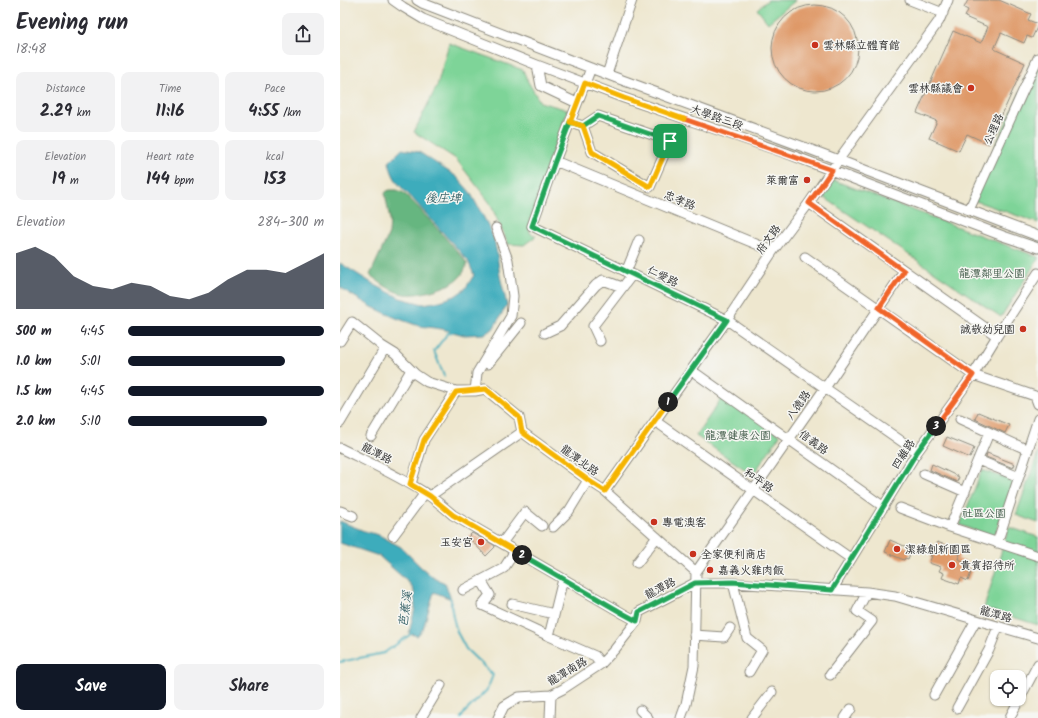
<!DOCTYPE html>
<meta charset="utf-8">
<style>
:root{--surface:#fff;--page:#f2f2f3;--text:#2b2b33;--muted:#7c7c81;--accent:#111827}
body{margin:0;font-family:Kalam,"LXGW WenKai TC",sans-serif;background:var(--page);color:var(--text);height:100vh;display:flex;flex-direction:column;font-size:15px;white-space:nowrap}
*{box-sizing:border-box;margin:0}
p{font-size:13px;color:var(--muted)}
.icon{flex:none;width:22px;height:22px;fill:none;stroke:currentColor;stroke-width:2;stroke-linecap:round;stroke-linejoin:round}
.map{position:relative;flex:1;overflow:hidden}
.side{display:flex;flex-direction:column;background:var(--surface);width:340px}
.side>*{flex:none}
.controls{position:absolute;left:650px;top:670px;display:grid;gap:8px}
.controls a{display:grid;place-items:center;width:36px;height:36px;border-radius:8px;background:var(--surface);box-shadow:0 1px 3px #0004;font-size:20px}
.pin{position:absolute;display:grid;place-items:center;width:34px;height:34px;color:#fff;margin:-17px;border-radius:8px;box-shadow:0 2px 6px #0006}
.km{position:absolute;width:20px;height:20px;margin:-10px;border-radius:50%;background:#222;color:#fff;font-size:11px;line-height:20px;text-align:center}
.round{display:grid;place-items:center;flex:none;width:42px;height:42px;border-radius:8px;background:var(--page)}
.overview{display:flex;align-items:center;justify-content:space-between;height:68px;padding:0 16px}
h1{font-size:22px;font-weight:700;line-height:30px}
.figures{display:grid;grid-template-columns:repeat(3,1fr);gap:6px;height:68px;padding:4px 16px}
.figures div{display:grid;align-content:center;border-radius:8px;background:var(--page);text-align:center}
.figures b{font-size:17px;font-weight:700}
.figures small{font-size:11px;font-weight:400}
.figures p{font-size:11px}
.chart{height:112px;padding:8px 16px}
.chart p{display:flex;justify-content:space-between}
.chart svg{width:100%;height:72px;margin-top:4px;fill:var(--accent);opacity:.7}
.cta{display:flex;gap:8px;margin-top:auto;padding:8px 16px}
.cta a{flex:1;height:46px;border-radius:8px;background:var(--accent);color:#fff;font-size:16px;font-weight:700;line-height:46px;text-align:center}
.cta a+a{background:var(--page);color:var(--text)}
ul{padding:0 16px;list-style:none;font-size:13px}
li{display:grid;grid-template-columns:64px 48px 1fr;align-items:center;height:30px}
li i{height:10px;border-radius:5px;background:var(--accent)}
main{display:flex;flex:1;min-height:0}
.map>svg:first-child{display:block}
.green{fill:#7ed498;stroke:#548062}
.forest{fill:#66b680;stroke:#487056}
.water{fill:#3eacbc;stroke:#346c74}
.lines{fill:none;stroke-linecap:round;stroke-linejoin:round}
.stream{stroke:#3eacbc;stroke-width:2}
.building{fill:#df9968}
.minor-casing{stroke:#8c897d;stroke-width:11}
.minor{stroke:#fff;stroke-width:9}
.split-1-casing{stroke:#fff;stroke-width:8}
.split-2-casing{stroke:#fff;stroke-width:8}
.split-3-casing{stroke:#fff;stroke-width:8}
.split-4-casing{stroke:#fff;stroke-width:8}
.split-5-casing{stroke:#fff;stroke-width:8}
.split-1{stroke:#22a559;stroke-width:5}
.split-2{stroke:#f5b400;stroke-width:5}
.split-3{stroke:#22a559;stroke-width:5}
.split-4{stroke:#f0652b;stroke-width:5}
.split-5{stroke:#f5b400;stroke-width:5}
.poi-dot{fill:#c8321e;stroke:#f6f6f2;stroke-width:1.5}
.labels{text-anchor:middle;stroke-width:3;stroke-linejoin:round;paint-order:stroke}
.poi-label{font-size:11px;fill:#2b2b2b;stroke:#f6f6f2;text-anchor:start}
.street-label{font-size:11px;fill:#2b2b2b;stroke:#f6f6f2}
.park-label{font-size:11px;fill:#445e4c;stroke:#f6f6f2}
.water-label{font-size:12px;font-style:italic;fill:#335f65;stroke:#f6f6f2}
</style>
<main>
<section class="side">
<div class="overview"><div><h1>Evening run</h1><p>18:48</p></div><a class="round"><svg class="icon" aria-label="share" viewBox="0 0 24 24"><path d="M12 15V3M7 8l5-5 5 5M5 13v7h14v-7"/></svg></a></div>
<div class="figures">
<div><p>Distance</p><b>2.29<small> km</small></b></div>
<div><p>Time</p><b>11:16</b></div>
<div><p>Pace</p><b>4:55<small> /km</small></b></div>
</div>
<div class="figures">
<div><p>Elevation</p><b>19<small> m</small></b></div>
<div><p>Heart rate</p><b>144<small> bpm</small></b></div>
<div><p>kcal</p><b>153</b></div>
</div>
<div class="chart"><p><span>Elevation</span>284–300 m</p>
<svg viewBox="0 0 160 44" preserveAspectRatio="none"><path d="M0 44V10L10 6L20 12L30 24L40 30L50 32L60 28L70 30L80 36L90 38L100 34L110 26L120 20L130 20L140 22L150 16L160 10V44z"/></svg>
</div>
<ul>
<li><b>500 m</b>4:45<i style="width:100%"></i></li>
<li><b>1.0 km</b>5:01<i style="width:80%"></i></li>
<li><b>1.5 km</b>4:45<i style="width:100%"></i></li>
<li><b>2.0 km</b>5:10<i style="width:71%"></i></li>
</ul>
<div class="cta"><a>Save</a><a>Share</a></div>
</section>
<div class="map">
<svg width="698" height="718" viewBox="0 0 698 718">
<rect width="100%" height="100%" fill="#f6f6f2"/>
<filter id="ink" filterUnits="userSpaceOnUse"><feTurbulence type="fractalNoise" baseFrequency=".025" numOctaves="2"/><feDisplacementMap in="SourceGraphic" scale="8" xChannelSelector="R" yChannelSelector="G"/><feConvolveMatrix kernelMatrix="1 2 1 2 8 2 1 2 1" color-interpolation-filters="sRGB"/></filter>
<filter id="wash" filterUnits="userSpaceOnUse"><feTurbulence type="fractalNoise" baseFrequency=".012" numOctaves="4" result="noise"/><feDisplacementMap in="SourceGraphic" scale="16" xChannelSelector="R" yChannelSelector="G"/><feGaussianBlur stdDeviation="0.9" result="paint"/><feColorMatrix in="noise" values="0 0 0 0 0 0 0 0 0 0 0 0 0 0 0 0 0 1.4 0 .05"/><feComposite in="paint" operator="in"/></filter>
<g filter="url(#wash)">
<rect width="100%" height="100%" fill="#eee7cf"/>
<path class="green" d="M428,0H456L428,23L417,9Z
M109,43L183,70L187,80L200,102L228,110L208,163L189,225L190,233L196,236L184,245L168,244L150,203L116,159L74,132L97,86Z
M698,56V223L630,199Z
M490,179L698,257V259L661,317L482,196Z
M383,396L440,435L413,475L356,436Z
M698,453V523L676,515Z
M642,470L674,481L654,538L620,525Z
M669,527L698,537V625L644,608Z"/>
<path class="forest" d="M50,190H57L64,193L77,206L124,259L127,264C125,270 123,274 119,278C109,288 73,298 60,293C49,290 39,282 30,275L49,234L50,220L45,193L47,191Z"/>
<path class="water" d="M62,149L79,152L117,177L130,192L149,227L154,239L157,254L160,276L167,305L153,329L144,334L124,335L102,329L79,326L56,318L32,307L10,294L0,287V263L35,285L60,298L83,304L100,301L115,296L125,289L134,275L128,261L70,196C58,185 52,177 49,162Z
M0,521L24,531L39,535L61,547L82,568L94,578L105,583L111,599L94,592L83,629L77,636L69,633L75,608L74,591L70,584L39,556L0,543Z"/>
<g class="lines">
<path class="stream" d="M104,376L94,351L108,333L114,331
M110,598L111,599V605L113,617L117,632L126,649L153,675L147,690L125,712L121,718
M0,662L44,653L71,634L72,631"/>
</g>
<g id="blocks">
<path class="building" d="M628,0H659L691,14L688,20L698,24V25L692,38L687,36L684,43L661,33L654,49L685,63L649,144L627,134L619,151L589,138L597,121L577,113L613,31L641,43L648,27L625,17L628,10L624,8Z
M432 48a43 43 0 1 1 86 0a43 43 0 1 1-86 0Z
M638,412L669,425L665,433L635,419Z
M607,437L634,448L630,458L603,446Z
M647,453L675,464L673,468L646,457Z
M592,464L619,477L617,482L590,470Z
M132,533L154,545L155,547L146,556L128,537Z
M550,540L569,548L567,551L571,552L568,559L565,558L564,560L545,552Z
M597,542L616,549L615,552L620,554L618,559L629,563L627,569L632,570L628,581L621,578L619,584L602,578L604,573L599,571L601,567L589,563L592,556H590L593,547L596,548Z"/>
</g>
</g>
<g filter="url(#ink)">
<use href="#blocks" fill-opacity="0" stroke="#8c897d" stroke-width="1"/>
<g class="lines">
<defs>
<path id="minor" d="M53,0L63,7L83,19L197,65L284,98L446,153L663,236L698,248
M77,0L82,3L274,77L488,156L666,224L698,236
M570,0L603,13
M197,65L201,86L237,103
M251,68L215,161L192,226L387,320L577,452
M267,74L292,0
M230,122L243,126L258,116L330,141L310,187L252,152L243,126
M215,161L433,251
M469,203L657,336
M629,210L698,58
M465,257L633,375L695,396L698,404
M286,272L299,240
M205,333L220,326L256,285L263,280L282,287
M0,341L12,322L42,346L55,354L75,374L87,382L116,391H135L145,389L179,417L182,432L248,480L265,491L356,572L354,666L346,704L341,718
M260,341L253,326L292,275
M148,364L181,323
M351,370L544,507
M135,391L137,373L171,316L173,296L168,260L156,228
M620,419L688,450
M315,421L510,558
M0,423L45,348
M31,436L71,370
M0,448C30,463 61,477 88,495C97,501 105,508 113,515L284,614L297,621L299,612L355,583H393L527,592L555,596L698,638
M638,460L679,477
M584,474L625,492
M71,484L84,440L116,391
M265,491L387,320L433,251L469,203L502,155L599,21L608,0
M90,496L182,432
M560,508L610,527L698,556
M0,511L13,516
M213,527L229,511L248,480
M610,527L649,433
M53,536L85,493
M162,543L185,512L202,526
M657,543L698,419
M297,563L317,537
M356,572L485,388L564,271
M141,580L150,595L142,605L209,636L255,656L261,664
M393,583L407,638L422,650L409,672
M123,590L164,568L175,551
M492,590L577,452L633,375L657,336L698,273
M172,604L214,614
M354,635L384,637L390,628
M209,636L223,579
M490,675L532,621L517,611L527,592
M594,695L636,620
M617,708L649,650L658,627
M300,710L308,718
M670,717L698,664
M81,718L101,685
M158,718L164,706L179,697L211,695L223,689L261,664L275,649L297,621
M210,718L211,695
M412,718L432,692
M505,718L511,709"/>
</defs>
<use href="#minor" class="minor-casing"/>
<use href="#minor" class="minor"/>
</g>
</g>
<g class="lines" filter="url(#ink)">
<defs>
<path id="split-1" d="M328,402L387,320L192,226L215,161L230,122L243,126L258,116L330,141"/>
<path id="split-2" d="M182,555L113,515L90,496L70,484L84,440L116,392L146,389L179,417L182,432L248,480L265,491L328,402"/>
<path id="split-3" d="M182,555L284,614L297,621L299,612L355,583L393,582L492,590L577,452L596,426"/>
<path id="split-4" d="M344,119L492,170L469,203L564,271L539,308L633,375L596,426"/>
<path id="split-5" d="M330,141L310,187L252,152L243,126L230,122L245,83L284,98L344,119"/>
</defs>
<use href="#split-1" class="split-1-casing"/>
<use href="#split-2" class="split-2-casing"/>
<use href="#split-3" class="split-3-casing"/>
<use href="#split-4" class="split-4-casing"/>
<use href="#split-5" class="split-5-casing"/>
<use href="#split-1" class="split-1"/>
<use href="#split-2" class="split-2"/>
<use href="#split-3" class="split-3"/>
<use href="#split-4" class="split-4"/>
<use href="#split-5" class="split-5"/>
</g>
<g class="poi-dot">
<circle cx="475" cy="45" r="4"/>
<circle cx="631" cy="88" r="4"/>
<circle cx="467" cy="180" r="4"/>
<circle cx="683" cy="329" r="4"/>
<circle cx="314" cy="522" r="4"/>
<circle cx="141" cy="542" r="4"/>
<circle cx="557" cy="549" r="4"/>
<circle cx="353" cy="554" r="4"/>
<circle cx="612" cy="565" r="4"/>
<circle cx="370" cy="570" r="4"/>
</g>
<g class="labels">
<g class="poi-label">
<text x="483" y="49">雲林縣立體育館</text>
<text x="623" y="92" text-anchor="end">雲林縣議會</text>
<text x="459" y="184" text-anchor="end">萊爾富</text>
<text x="675" y="333" text-anchor="end">誠敬幼兒園</text>
<text x="322" y="526">專電澳客</text>
<text x="133" y="546" text-anchor="end">玉安宮</text>
<text x="565" y="553">潔綠創新園區</text>
<text x="361" y="558">全家便利商店</text>
<text x="620" y="569">貴賓招待所</text>
<text x="378" y="574">嘉義火雞肉飯</text>
</g>
<g class="street-label">
<text transform="translate(377 117) rotate(19)" y="4">大學路三段</text>
<text transform="translate(653 129) rotate(-66)" y="4">公理路</text>
<text transform="translate(340 200) rotate(22)" y="4">忠孝路</text>
<text transform="translate(428 239) rotate(-54)" y="4">府文路</text>
<text transform="translate(323 276) rotate(26)" y="4">仁愛路</text>
<text transform="translate(458 405) rotate(-55)" y="4">八德路</text>
<text transform="translate(474 442) rotate(36)" y="4">信義路</text>
<text transform="translate(37 453) rotate(27)" y="4">龍潭路</text>
<text transform="translate(563 454) rotate(-57)" y="4">四維路</text>
<text transform="translate(240 460) rotate(36)" y="4">龍潭北路</text>
<text transform="translate(419 480) rotate(35)" y="4">和平路</text>
<text transform="translate(320 588) rotate(-28)" y="4">龍潭路</text>
<text transform="translate(656 614) rotate(16)" y="4">龍潭路</text>
<text transform="translate(227 671) rotate(-31)" y="4">龍潭南路</text>
</g>
<g class="park-label">
<text x="652" y="277">龍潭鄰里公園</text>
<text x="398" y="439">龍潭健康公園</text>
<text x="644" y="517">社區公園</text>
</g>
<g class="water-label">
<text x="103" y="202">後庄埤</text>
<text transform="translate(65 609) rotate(-82)" y="4">芭蕉溪</text>
</g>
</g>
</svg>
<div class="controls">
<a><svg class="icon" aria-label="locate" viewBox="0 0 24 24"><circle cx="12" cy="12" r="6"/><path d="M12 2v4M12 18v4M2 12h4M18 12h4"/></svg></a>
</div>
<div class="pin" style="left:330px;top:141px;background:#1e9e55"><svg class="icon" aria-label="arrive" viewBox="0 0 24 24"><path d="M6 21V4h12l-3 4 3 4H6"/></svg></div>
<b class="km" style="left:328px;top:402px">1</b>
<b class="km" style="left:182px;top:555px">2</b>
<b class="km" style="left:596px;top:426px">3</b>
</div>
</main>
